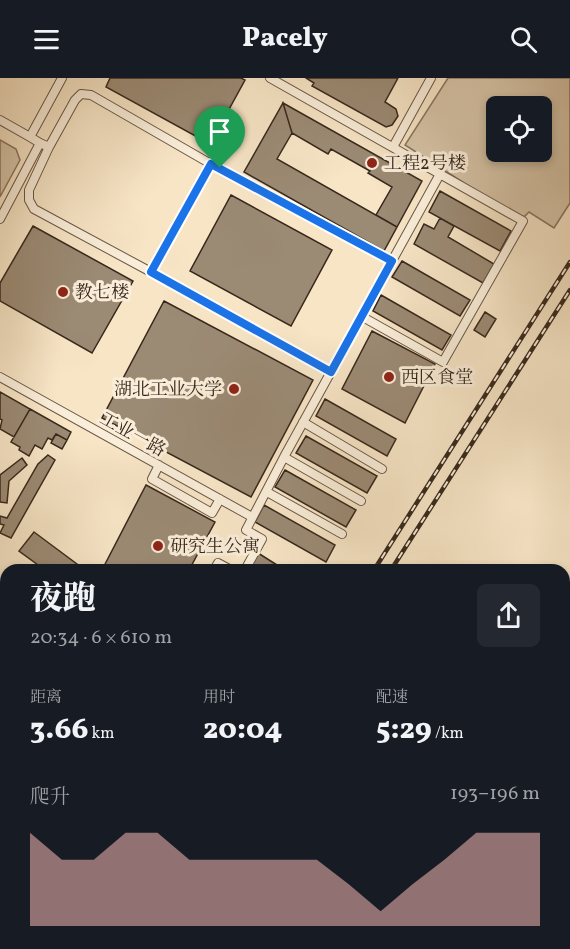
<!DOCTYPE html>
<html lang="zh">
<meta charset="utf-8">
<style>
:root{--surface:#171b24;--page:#242831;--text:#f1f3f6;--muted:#9ea1a6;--accent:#c59692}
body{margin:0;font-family:Vollkorn,"Noto Serif SC",serif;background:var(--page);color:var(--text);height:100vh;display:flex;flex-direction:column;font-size:22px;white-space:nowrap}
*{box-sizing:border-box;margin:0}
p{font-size:20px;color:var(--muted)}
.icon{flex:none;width:33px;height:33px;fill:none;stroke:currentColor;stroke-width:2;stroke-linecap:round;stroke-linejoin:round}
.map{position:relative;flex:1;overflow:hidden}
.panel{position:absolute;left:0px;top:486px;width:570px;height:386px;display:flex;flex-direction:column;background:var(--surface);border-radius:18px 18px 0 0;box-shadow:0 3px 9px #0003}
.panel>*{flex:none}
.controls{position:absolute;left:486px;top:18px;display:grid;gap:12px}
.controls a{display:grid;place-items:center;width:66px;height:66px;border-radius:9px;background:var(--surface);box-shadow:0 3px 9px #0003;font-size:30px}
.pin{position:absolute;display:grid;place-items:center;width:51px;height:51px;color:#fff;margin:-62px -26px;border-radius:50% 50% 50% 0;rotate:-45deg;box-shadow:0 0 6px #0007}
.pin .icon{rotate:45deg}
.round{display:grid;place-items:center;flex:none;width:63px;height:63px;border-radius:9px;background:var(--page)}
.head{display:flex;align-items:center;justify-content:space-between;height:102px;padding:0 30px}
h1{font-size:33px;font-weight:800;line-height:45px}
.metrics{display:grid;grid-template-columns:repeat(3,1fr);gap:9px;height:102px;padding:6px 30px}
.metrics div{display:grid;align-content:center}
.metrics b{font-size:30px;font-weight:800}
.metrics small{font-size:16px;font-weight:400}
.metrics p{font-size:16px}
.chart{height:168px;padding:12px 30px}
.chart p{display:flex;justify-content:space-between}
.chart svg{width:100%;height:108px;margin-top:6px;fill:var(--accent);opacity:.7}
header{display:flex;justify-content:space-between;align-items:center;height:78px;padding:0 30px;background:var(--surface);font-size:27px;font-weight:800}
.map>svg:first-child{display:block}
.green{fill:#d7c5a9;stroke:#887662;stroke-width:1.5;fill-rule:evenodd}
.building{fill:#9b8a74;stroke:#38281c;stroke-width:1.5}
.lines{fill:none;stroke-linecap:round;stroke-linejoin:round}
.minor-casing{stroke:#685746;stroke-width:10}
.minor{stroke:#faeeda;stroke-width:8}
.rail-casing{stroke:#38281c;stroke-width:4.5}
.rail{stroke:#faeeda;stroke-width:2;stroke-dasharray:7;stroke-linecap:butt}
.route-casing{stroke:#fff;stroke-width:12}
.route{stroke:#1a73e8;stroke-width:8}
.poi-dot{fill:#8f2418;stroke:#faeeda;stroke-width:2}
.labels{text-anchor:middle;stroke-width:6;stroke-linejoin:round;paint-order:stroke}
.poi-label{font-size:18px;fill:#38281c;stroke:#faeeda;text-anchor:start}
.street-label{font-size:18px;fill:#38281c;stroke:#faeeda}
</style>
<header><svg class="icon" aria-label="menu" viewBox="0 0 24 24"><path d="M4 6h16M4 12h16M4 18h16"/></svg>Pacely<svg class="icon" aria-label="search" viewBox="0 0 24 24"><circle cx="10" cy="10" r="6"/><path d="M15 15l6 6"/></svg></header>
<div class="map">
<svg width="570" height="871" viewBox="0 0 570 871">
<rect width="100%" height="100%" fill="#f7e5c6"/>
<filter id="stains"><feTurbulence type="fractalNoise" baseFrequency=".00333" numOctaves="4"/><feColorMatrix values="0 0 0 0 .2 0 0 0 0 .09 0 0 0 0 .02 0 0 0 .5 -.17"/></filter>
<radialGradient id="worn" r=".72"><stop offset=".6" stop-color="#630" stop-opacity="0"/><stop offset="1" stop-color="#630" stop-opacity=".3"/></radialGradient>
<path class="green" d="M448,0H570V125L554,150L529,134L525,138L517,139L405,67ZM496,28H542V74H496Z
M0,62L16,71L20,82L0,119Z
M0,747L6,752V827L0,822Z
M570,811V871H537L542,866H564V817Z
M0,840L6,844V866H35L42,871H0Z"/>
<path class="building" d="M110,0H241L245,2L210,66L106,9Z
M306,0H398L385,24L396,31L398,38L392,47L386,49L312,8L314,5Z
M283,25L422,103L397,149L376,137L392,109L368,95L370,93L331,71L328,76L292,55Z
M283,25L292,55L277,81L397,149L384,173L244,94Z
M440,113L511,153L500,173L429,134Z
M231,117L332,172L291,248L190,193Z
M440,140L454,148L448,159L494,186L483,205L414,166L424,146L434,151Z
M33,148L133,203L92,275L0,223V205Z
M402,183L470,222L460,238L392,199Z
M381,217L451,257L442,272L373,233Z
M164,223L313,302L251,419L102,340Z
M485,234L496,241L485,259L474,252Z
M372,253L435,286L405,345L342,311Z
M0,314L30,331L14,359L0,351L2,342L0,341Z
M325,321L396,361L387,378L316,338Z
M30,331L71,354L67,362L56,356L52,362L48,360L42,371L35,367L29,378L19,372L20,369L11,364Z
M56,356L67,362L62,371L51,365Z
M306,358L377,398L367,415L296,375Z
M48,377L55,382L11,460L0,455L4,447L0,446V438L7,440L38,386Z
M22,380L27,387L9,403L7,425L0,424V397Z
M285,392L356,432L346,449L275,409Z
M146,407L215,444L189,492H102Z
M264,427L335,467L326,484L255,444Z
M34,454L85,492H45L19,473Z
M258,475L285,492H251L249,491Z
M0,539L6,543V572L0,581Z"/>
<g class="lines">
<defs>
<path id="minor" d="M270,0L523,143L443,284L361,238
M0,42L30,59
M40,65L49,69L75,22L81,16L91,17L211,86
M49,69L29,112V122L34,131L151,194
M393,69L431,0
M0,141L40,65L30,59L62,0
M331,294L151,194L211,86L392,183
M0,299L252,439
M303,344L382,391
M284,379L361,423
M159,387L152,401L212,435L220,421
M267,414L342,456
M214,492L218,485L231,492
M245,492L262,461L246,452L284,379L440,96
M564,797L570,790
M0,831L6,835
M47,866L55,871
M504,871L509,866"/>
</defs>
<use href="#minor" class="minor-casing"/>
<use href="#minor" class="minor"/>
<defs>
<path id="rail" d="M374,492L570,184
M391,492L570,212
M564,767L570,760
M134,871L137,866
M149,871L152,866
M481,871L485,866"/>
</defs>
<use href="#rail" class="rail-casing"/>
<use href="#rail" class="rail"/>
</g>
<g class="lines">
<defs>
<path id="route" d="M211,86L392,183L331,294L151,194Z"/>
</defs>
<use href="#route" class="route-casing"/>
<use href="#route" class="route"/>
</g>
<g class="poi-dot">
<circle cx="372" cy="85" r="6"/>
<circle cx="63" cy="214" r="6"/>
<circle cx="389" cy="299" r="6"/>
<circle cx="234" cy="311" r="6"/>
<circle cx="158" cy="468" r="6"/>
</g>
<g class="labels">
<g class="poi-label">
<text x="384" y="91">工程2号楼</text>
<text x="75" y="220">教七楼</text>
<text x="401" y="305">西区食堂</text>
<text x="222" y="317" text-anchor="end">湖北工业大学</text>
<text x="170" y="474">研究生公寓</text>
</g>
<g class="street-label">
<text transform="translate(133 356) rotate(29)" y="6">工业一路</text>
</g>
</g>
<rect width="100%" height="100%" filter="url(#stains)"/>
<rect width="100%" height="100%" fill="url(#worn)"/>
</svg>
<div class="controls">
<a><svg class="icon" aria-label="locate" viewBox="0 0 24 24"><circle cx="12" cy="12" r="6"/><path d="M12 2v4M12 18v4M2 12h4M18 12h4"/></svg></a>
</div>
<div class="pin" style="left:220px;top:90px;background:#1e9e55"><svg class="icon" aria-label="arrive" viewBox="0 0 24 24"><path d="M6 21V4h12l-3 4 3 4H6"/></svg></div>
<section class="panel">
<div class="head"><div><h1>夜跑</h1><p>20:34 · 6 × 610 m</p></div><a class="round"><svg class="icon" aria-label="share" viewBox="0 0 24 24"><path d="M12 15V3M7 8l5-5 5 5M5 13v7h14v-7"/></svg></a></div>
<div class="metrics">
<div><p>距离</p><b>3.66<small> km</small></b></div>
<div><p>用时</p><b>20:04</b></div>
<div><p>配速</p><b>5:29<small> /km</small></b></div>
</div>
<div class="chart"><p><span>爬升</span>193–196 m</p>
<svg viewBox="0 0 160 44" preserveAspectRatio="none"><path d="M0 44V6L10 17L20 17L30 6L40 6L50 17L60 17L70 17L80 17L90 17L100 27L110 38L120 27L130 17L140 6L150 6L160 6V44z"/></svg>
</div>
</section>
</div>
